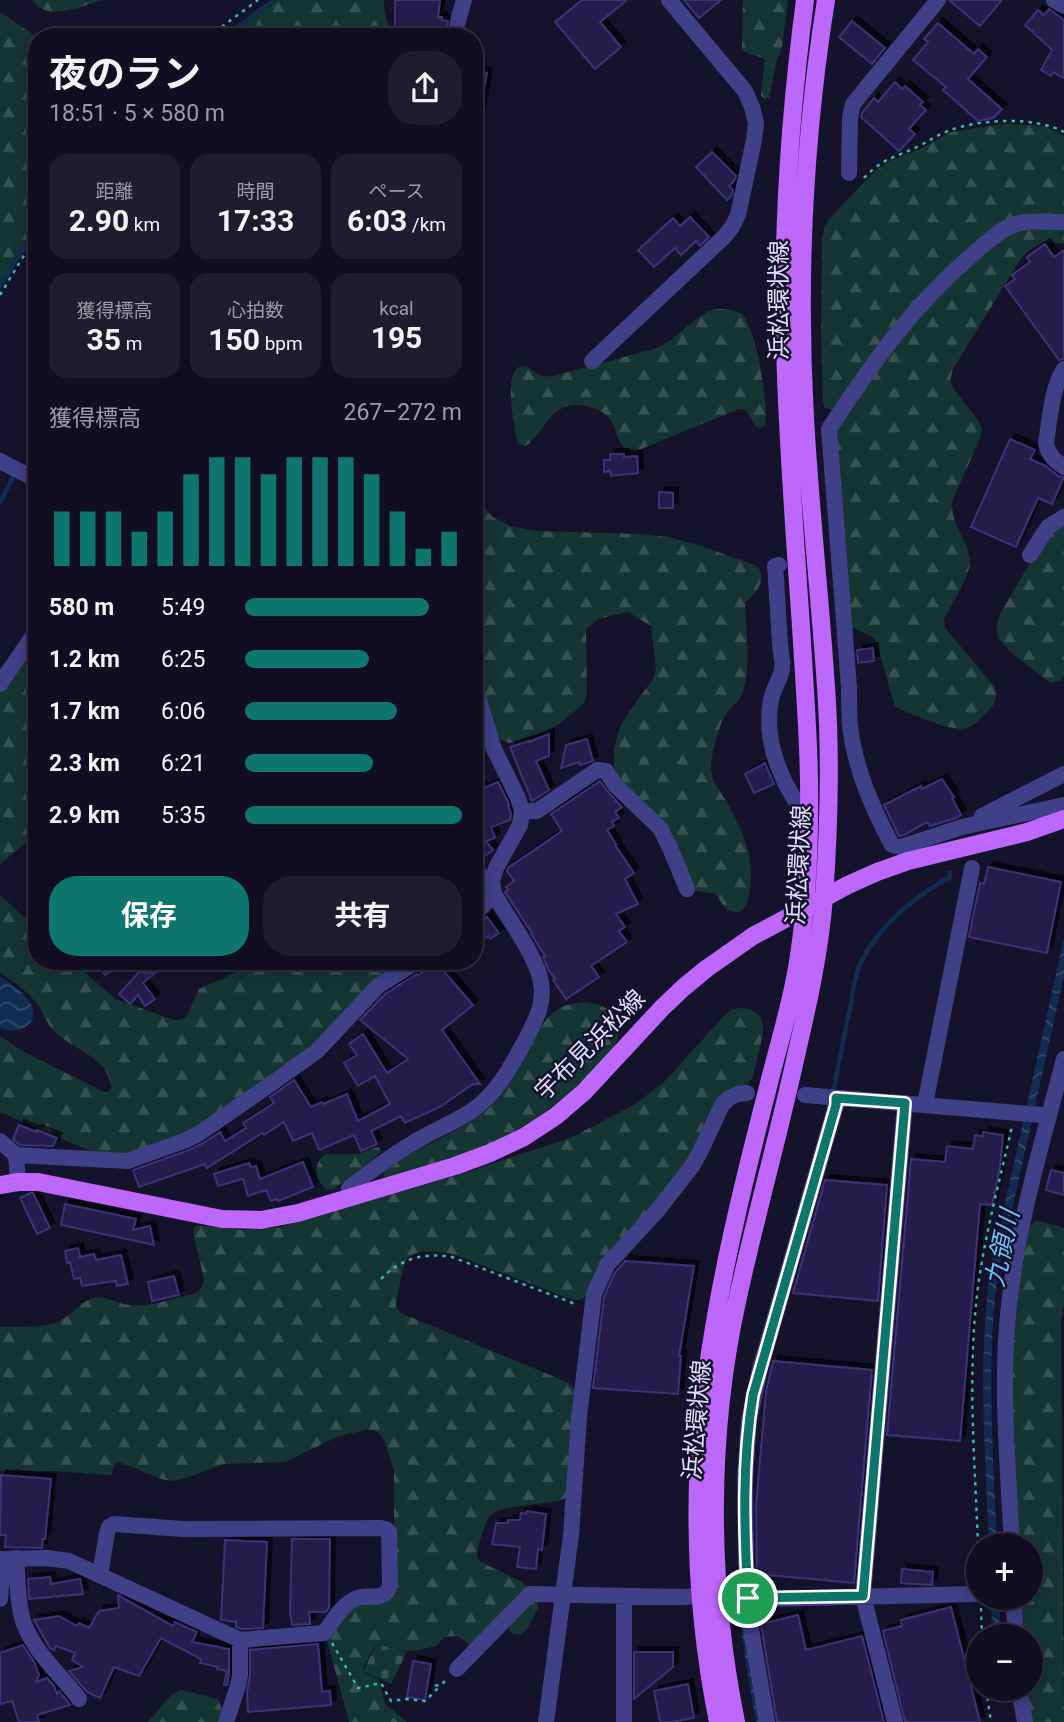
<!DOCTYPE html>
<html lang="ja">
<meta charset="utf-8">
<style>
:root{--surface:#100e20;--page:#1e1c2d;--text:#f1f3f6;--muted:#9c9ca5;--line:#302e3e;--accent:#0f766e}
body{margin:0;font-family:Roboto,"Noto Sans JP",sans-serif;background:var(--page);color:var(--text);height:100vh;display:flex;flex-direction:column;font-size:26px;white-space:nowrap}
*{box-sizing:border-box;margin:0}
p{font-size:23px;color:var(--muted)}
.icon{flex:none;width:38px;height:38px;fill:none;stroke:currentColor;stroke-width:2;stroke-linecap:round;stroke-linejoin:round}
.map{position:relative;flex:1;overflow:hidden}
.side{position:absolute;left:28px;top:28px;width:455px;height:942px;display:flex;flex-direction:column;background:var(--surface);border-radius:28px;box-shadow:0 4px 18px #0003,0 0 0 2px var(--line)}
.side>*{flex:none}
.fabs{position:absolute;left:966px;top:1533px;display:grid;gap:14px}
.fabs a{display:grid;place-items:center;width:77px;height:77px;border-radius:50%;background:var(--surface);box-shadow:0 4px 18px #0003,0 0 0 2px var(--line);font-size:35px}
.pin{position:absolute;display:grid;place-items:center;width:60px;height:60px;color:#fff;margin:-30px;border:4px solid #fff;border-radius:50%;box-shadow:0 2px 7px #0007}
.round{display:grid;place-items:center;flex:none;width:74px;height:74px;border-radius:28px;background:var(--page)}
.overview{display:flex;align-items:center;justify-content:space-between;height:119px;padding:0 21px}
h1{font-size:38px;font-weight:700;line-height:52px}
.figures{display:grid;grid-template-columns:repeat(3,1fr);gap:10px;height:119px;padding:7px 21px}
.figures div{display:grid;align-content:center;border-radius:18px;background:var(--page);text-align:center}
.figures b{font-size:30px;font-weight:700}
.figures small{font-size:19px;font-weight:400}
.figures p{font-size:19px}
.chart{height:196px;padding:14px 21px}
.chart p{display:flex;justify-content:space-between}
.chart svg{width:100%;height:126px;margin-top:7px;stroke:var(--accent);stroke-width:6}
.primary-button{display:flex;gap:14px;margin-top:auto;padding:14px 21px}
.primary-button a{flex:1;height:80px;border-radius:28px;background:var(--accent);color:#fff;font-size:28px;font-weight:700;line-height:80px;text-align:center}
.primary-button a+a{background:var(--page);color:var(--text)}
ul{padding:0 21px;list-style:none;font-size:23px}
li{display:grid;grid-template-columns:112px 84px 1fr;align-items:center;height:52px}
li i{height:18px;border-radius:9px;background:var(--accent)}
.map>svg:first-child{display:block}
.forest{fill:url(#forest-firs)}
.cemetery{fill:url(#cemetery-stones)}
.water{fill:url(#water-waves)}
.lines{fill:none;stroke-linecap:round;stroke-linejoin:round}
.stream{stroke:#112c50;stroke-width:4.5}
.building{fill:#261f4b;stroke:#3c3276;stroke-width:2;filter:url(#shadow)}
.path{stroke:#35baac;stroke-width:2.5;stroke-dasharray:3.5 5;stroke-linecap:butt}
.minor{stroke:#3f4088;stroke-width:16}
.major{stroke:#bd68fa;stroke-width:18}
.route-casing{stroke:#fff;stroke-width:14}
.route{stroke:#0f766e;stroke-width:9}
.labels{text-anchor:middle;stroke-width:5;stroke-linejoin:round;paint-order:stroke}
.street-label{font-size:24px;fill:#e0ddfe;stroke:#15122b}
.water-label{font-size:26px;font-style:italic;fill:#6fc0fa;stroke:#15122b}
</style>
<div class="map">
<svg width="1064" height="1722" viewBox="0 0 1064 1722">
<defs>
<pattern id="forest-firs" width="22" height="20" patternUnits="userSpaceOnUse" patternTransform="scale(1.75)"><rect width="22" height="20" fill="#153532"/><path d="M5 1l3.5 6h-7zM16 11l3.5 6h-7z" fill="#375251"/></pattern>
<pattern id="cemetery-stones" width="16" height="16" patternUnits="userSpaceOnUse" patternTransform="scale(1.75)"><rect width="16" height="16" fill="#153532"/><path d="M2 7V4a2 2 0 0 1 4 0v3zM10 15v-3a2 2 0 0 1 4 0v3z" fill="#375251"/></pattern>
<pattern id="water-waves" width="16" height="10" patternUnits="userSpaceOnUse" patternTransform="scale(1.75)"><rect width="16" height="10" fill="#112c50"/><path d="M0 5q4-4 8 0t8 0" fill="none" stroke="#334a6a"/></pattern>
<filter id="shadow"><feDropShadow dx="5" dy="-5" stdDeviation="0" flood-color="#0009"/></filter>
</defs>
<rect width="100%" height="100%" fill="#15122b"/>
<path class="forest" d="M32,0H102C85,5 58,18 40,8C37,6 34,3 32,0Z
M278,0H384C384,12 387,28 396,37H227Z
M743,0H788L782,48L776,62L770,94L769,98L765,99L761,96V93L765,60C758,54 748,56 742,49Z
M0,12L37,37V223L0,282Z
M1007,124L1045,126L1064,136V216L1004,221L837,406L832,410L825,408L823,402L821,333L822,239L824,228L829,219L873,173L889,161L922,148L951,132L987,126Z
M1064,228V244L1044,241L1027,252L1020,260L953,369L950,381L955,391L978,420L982,429L980,439L953,499C948,524 970,540 970,563C969,577 951,606 944,619L945,628L994,686C998,696 996,704 988,711C982,717 975,725 966,728C951,732 918,716 902,710L896,706L893,701L877,643L873,637L852,627L837,431L857,398L934,298L1001,238L1019,229Z
M714,309C722,309 733,308 741,314C756,325 769,406 765,425L761,428L756,427L746,410L739,409L641,449C613,455 621,428 606,415C598,408 585,405 575,405C549,406 544,433 526,446L520,445L517,440C515,426 501,368 523,366C530,365 535,374 542,376C546,377 550,376 553,376L654,349C677,341 691,318 714,309Z
M474,499L493,517L513,527L537,531L642,534L667,537L695,544L755,565C766,572 761,587 753,595C750,598 747,600 745,603C746,632 752,666 742,694C739,703 731,706 726,714C719,724 710,758 711,770C712,781 720,791 725,799C743,831 756,858 749,895C747,902 746,910 738,912C725,914 722,901 715,894L692,890L673,847L621,785L614,768V748L620,727L631,709L653,679L656,669L651,626L628,612L598,619L586,629L587,691L585,701L580,707L555,727L516,742L508,743L501,740L497,734L485,700L474,657Z
M1064,522V675L1060,681L1051,683L1044,678C1033,669 1003,649 998,636C995,629 997,622 1000,614L1047,534Z
M37,643V833L0,864V693L8,687Z
M0,895L37,929V961H72L115,999L174,1020H180L186,1017L199,989L237,972L241,968L242,961H410L314,1048L198,1129L128,1157L95,1153L0,1112V1036L24,1052L102,1091L108,1092L111,1088C109,1057 75,1051 55,1032C47,1025 44,1014 38,1005C28,992 14,981 0,973Z
M585,1002C601,1004 618,1010 619,1028C620,1045 606,1056 595,1068C564,1100 528,1127 487,1145C455,1158 422,1166 390,1176L385,1177L383,1174C389,1166 400,1161 409,1155C434,1140 465,1129 488,1109C498,1100 508,1088 515,1076C529,1053 537,1018 564,1006C570,1004 578,1003 585,1002Z
M743,1008L752,1010L760,1016L763,1025V1033L753,1077L695,1149L584,1298L578,1300H573L453,1254C442,1252 416,1248 408,1258C403,1263 398,1295 396,1303V1307L401,1313L569,1383L575,1389L567,1496L564,1499L558,1501L506,1508C500,1510 494,1512 490,1516C486,1522 476,1549 477,1555C477,1557 478,1559 479,1561L522,1582L526,1586V1591L470,1645L458,1636L444,1637L436,1646L414,1651L399,1650L379,1644L375,1646L363,1668L364,1672L379,1680L385,1704L407,1722H349L326,1637L354,1604L394,1586V1470L383,1438L379,1433L373,1430H366L339,1436L285,1462L224,1464L183,1479L172,1481L161,1479L119,1462L114,1464L112,1475H108L52,1471H0V1327C20,1326 46,1329 63,1319C73,1313 83,1300 94,1298C106,1295 119,1305 131,1305C151,1307 174,1298 194,1294C201,1290 203,1287 204,1279L193,1233L194,1228L197,1225L241,1230L281,1227L458,1175L570,1138L634,1105L664,1082L724,1016L732,1009Z
M378,1147L380,1149L381,1152L378,1155L334,1189L326,1190C315,1178 312,1164 326,1154H358Z
M1036,1221L1044,1222L1064,1228V1304L1061,1320L1064,1722H1031L1025,1689H1031V1636H1021L1020,1598H1031V1545H1018C1014,1456 1006,1366 1018,1277C1021,1260 1026,1242 1030,1225Z
M535,1601L538,1604V1608C531,1619 526,1642 510,1632L509,1628L511,1623L531,1603Z
M181,1690L218,1699L222,1710L221,1722H148L172,1694Z"/>
<path class="cemetery" d="M377,1644L407,1652L391,1684L363,1671Z"/>
<path class="water" d="M1064,938V976L998,1273C986,1363 993,1454 997,1545H989C985,1454 978,1362 990,1271Z
M0,977C12,984 27,993 32,1007C39,1027 15,1035 0,1028Z
M991,1598H999L1000,1636H992Z
M738,1604H745L762,1722H756L746,1665Z"/>
<g class="lines">
<path class="stream" d="M224,37L274,0
M0,286L37,227
M0,503L13,477
M834,1088C839,1062 844,1035 850,1009C853,993 854,976 861,962C880,924 914,897 950,877V873"/>
</g>
<path class="building" d="M395,0H440L438,17H442V20L448,21L445,37H406V34H395Z
M582,0H627L600,22L621,47L595,69L555,22Z
M684,0H721L699,18Z
M949,0H1002L980,26Z
M1049,9L1064,20V78L1053,72L1051,76L1041,70L1052,50L1025,25L1038,10L1044,15Z
M852,21L885,48L872,64L839,37Z
M938,23L974,54L978,49L987,57L968,79L1002,109L993,118L978,121L943,90L946,87L913,60L928,42L924,39Z
M474,70L487,73L480,113H474Z
M895,82L902,89L905,86L923,102L920,105L926,110L909,129L915,134L899,151L861,117L862,113L874,98L878,102Z
M712,152L736,176L734,181L729,186L733,190L732,195L727,200L696,167Z
M690,217L709,237L700,246L696,241L681,255L675,248L654,267L638,250L673,218L680,226Z
M1045,244L1054,257L1064,250V359L1059,360L1005,286L1015,279L1012,275L1030,262L1027,257Z
M1010,439L1035,450L1030,459L1046,466L1058,476L1064,477L1052,504L1038,498L1016,547L971,527Z
M610,454H624V457L637,456L638,473L611,476L610,471L604,472V460H610Z
M659,492L673,493V508H659Z
M873,648L874,661L858,663L857,650Z
M549,734V756L536,761L549,790L532,801L510,747L529,741V742Z
M587,739L593,761L580,765L579,762L561,768L566,745Z
M765,763L774,784L754,793L745,774Z
M942,779L954,797L952,798L961,815L956,818L930,826L927,822L904,835L899,836L884,805L921,786L922,789Z
M600,781L608,792L622,807L615,812L619,818L612,822L614,826L607,830L616,844L615,845L634,873L625,879L638,904L616,914L625,927L619,931L627,942L591,966L599,977L566,999L553,980L555,979L548,969L543,957L545,956L531,934L532,933L505,892L508,890L506,887L514,881L507,871L508,868L562,831L551,814Z
M498,782L508,802L509,805H508L511,814L510,820L491,827L495,838L486,841L493,850L482,858L474,849V792Z
M988,867L1061,882L1047,953L969,937L980,883L984,884Z
M487,917L499,933L490,939L488,936L474,946V925L481,923Z
M96,961H128L105,975Z
M157,961H186V964L156,972L143,983L155,999L145,1006L138,995L130,1004L119,994L140,971L147,974L153,972L157,968Z
M435,961L473,1005L442,1030L480,1084H473L440,1107L405,1123L401,1116L371,1131L377,1144L361,1151L354,1135L319,1150L312,1133L293,1141L284,1122L264,1135L262,1133L207,1168L205,1164L139,1187L133,1170L189,1150L205,1142L220,1132L225,1141L246,1128L243,1123L274,1103L270,1097L294,1080L311,1107L322,1102L323,1104L347,1094L358,1121L390,1104L375,1076L358,1086L344,1063L357,1055L349,1044L363,1034L387,1073L408,1059L360,1020L385,994L417,974L418,976Z
M19,1125L37,1132V1130L57,1138L53,1146L20,1145L13,1139Z
M983,1132L1003,1135L1000,1167L992,1205L980,1204L960,1441L887,1435L911,1159L945,1162L947,1146L973,1149L975,1135L983,1136Z
M303,1162L313,1187L278,1201L277,1199L271,1201L266,1190L248,1196L243,1179L218,1186L214,1174L249,1163L251,1167L256,1166L260,1179Z
M1051,1170L1064,1173V1195L1046,1190Z
M825,1180L887,1185L878,1301L793,1293Z
M30,1193H33L50,1228L37,1234L20,1198Z
M65,1204L136,1219L133,1230L150,1226L154,1245L61,1225Z
M78,1248L80,1257L94,1254L96,1260L121,1255L128,1284L117,1286L116,1281L82,1286L80,1278L74,1279L70,1262L67,1263L65,1251Z
M625,1261L694,1266L679,1356H681L678,1394L593,1388L604,1297L614,1274Z
M174,1276L179,1295L152,1301L148,1282Z
M773,1361L872,1370L854,1583L757,1574L756,1505L766,1392Z
M1,1475L51,1479L45,1539H43L42,1548L5,1547L6,1535H0Z
M527,1511L546,1514L542,1550L538,1549L536,1569L517,1567L520,1547L492,1544L496,1523H508V1520H520L521,1513L526,1514Z
M292,1539H330L329,1608L326,1612H309L310,1624L292,1625L290,1612Z
M225,1540L267,1542L263,1628L242,1629L236,1627V1622L221,1620Z
M902,1569L933,1572L932,1585L901,1583Z
M50,1577L51,1584L80,1579L83,1594L29,1599L28,1579Z
M118,1595L173,1626L175,1622L197,1632L192,1642L229,1649V1674L227,1685H224L227,1671L217,1669L218,1667L200,1663L201,1659L161,1638L139,1676L114,1667L100,1698L87,1692L69,1671L83,1667L72,1660L75,1653L56,1646L54,1650L50,1648L34,1620L59,1616L77,1626L79,1623L89,1628L99,1611L119,1608Z
M951,1607L980,1722H905L883,1631L902,1626L901,1620Z
M798,1615L806,1650L862,1636L884,1722H777L761,1624Z
M318,1644L322,1692L330,1691L331,1705L248,1712L247,1693L250,1675V1650Z
M23,1645L34,1662L39,1675L36,1682L47,1678L54,1686L57,1694L59,1691L70,1705L37,1715L39,1722H19L12,1701L0,1704V1653Z
M634,1652H673V1667L634,1699Z
M413,1661L431,1664L425,1700L407,1697Z
M688,1684L694,1718L671,1722H660L654,1691Z"/>
<g class="lines">
<path class="path" d="M208,37L258,0
M864,178C884,157 895,158 919,146C929,141 937,135 948,131C978,119 1035,116 1064,132
M0,295L37,234
M381,1279C400,1259 424,1252 452,1257L578,1305
M978,1545C975,1465 968,1384 976,1304C982,1244 999,1185 1012,1126
M981,1608L982,1636
M332,1643L358,1688L381,1683L391,1701L407,1699L425,1701L440,1686
M435,1685L440,1686L448,1678
M986,1689L991,1722"/>
<path class="minor" d="M1054,0L1064,6
M455,37L459,17L464,0
M849,173L850,117L853,104L938,0
M1064,222C1046,222 1027,219 1011,226C996,232 984,245 972,255C913,305 871,365 829,429L849,687C849,700 849,713 850,726C855,769 872,807 892,845L901,847L962,827L1064,805
M592,361L724,237L732,227L738,215L754,140L756,123L752,107L745,91L669,0
M1064,369C1051,390 1050,419 1046,443C1048,455 1054,460 1064,467
M0,461L37,480
M1030,555L1048,527L1064,517
M779,565L775,566C777,591 778,616 780,642C780,650 783,661 782,669C780,680 773,689 771,700C764,736 777,773 797,803
M0,684L37,630
M522,811H537L597,770L606,771L615,785L660,828L670,848L687,889
M982,816L1064,774
M474,865L482,878L492,881
M474,915L494,894
M145,961L147,964
M805,1095L1041,1115L1049,1117
M926,1105L927,1094L972,868
M0,1141L16,1155L18,1182
M16,1155L128,1161L184,1141L200,1133L278,1079L317,1051L378,986L418,961
M352,1197L349,1188C373,1169 398,1151 425,1136C445,1125 467,1117 484,1101C503,1083 514,1061 526,1039C535,1021 545,1004 541,983C538,958 507,917 494,894L492,881L496,868L520,825L522,811L518,798L494,749L474,684
M1012,1545C1008,1466 1000,1384 1009,1305C1018,1221 1043,1140 1064,1059
M16,1558C18,1580 17,1604 24,1624C35,1653 61,1675 79,1699
M0,1559L47,1558L69,1561L240,1640V1675L238,1686L226,1722
M100,1575L107,1533L109,1527L114,1524L183,1529L381,1528L386,1529L389,1532L390,1585C385,1604 368,1592 355,1599C342,1605 332,1622 324,1633L240,1640
M624,1596V1722
M1014,1598L1015,1636
M0,1599L4,1559
M718,1600L978,1594
M457,1669L530,1594L683,1597L700,1596
M1019,1689L1025,1722
M546,1722L571,1535L579,1417L594,1294L607,1265L657,1211L692,1166L700,1152L722,1105L729,1098L738,1094L747,1093
M767,1722L751,1629L746,1565L745,1478L749,1420L760,1369L836,1105V1098
M895,1722L863,1596L905,1103"/>
<path class="major" d="M0,1185L18,1182H38L222,1219L261,1220L298,1213L455,1166L490,1153L524,1137L556,1116L584,1092L662,1008L683,988L706,969L753,936L848,885L877,872L908,861L1027,832L1064,819
M718,1722C692,1592 691,1459 714,1328C727,1249 747,1169 767,1091C777,1050 790,1009 797,968C809,895 811,820 808,747C802,612 788,478 785,344C782,229 790,114 805,0
M736,1722C708,1583 707,1436 738,1297C756,1215 779,1134 797,1051C809,1000 820,949 824,897C829,828 831,757 826,687C820,597 810,508 805,418C797,278 804,138 826,0"/>
</g>
<g class="lines">
<defs>
<path id="route" d="M836,1098L905,1103L863,1596L748,1598C744,1530 742,1462 753,1395L836,1105Z"/>
</defs>
<use href="#route" class="route-casing"/>
<use href="#route" class="route"/>
</g>
<g class="labels">
<g class="street-label">
<text transform="translate(779 300) rotate(-90)" y="8">浜松環状線</text>
<text transform="translate(799 865) rotate(-87)" y="8">浜松環状線</text>
<text transform="translate(590 1045) rotate(-45)" y="8">宇布見浜松線</text>
<text transform="translate(697 1420) rotate(-85)" y="8">浜松環状線</text>
</g>
<g class="water-label">
<text transform="translate(1002 1248) rotate(-78)" y="9">九領川</text>
</g>
</g>
</svg>
<div class="fabs">
<a>+</a>
<a>−</a>
</div>
<div class="pin" style="left:748px;top:1598px;background:#1e9e55"><svg class="icon" aria-label="arrive" viewBox="0 0 24 24"><path d="M6 21V4h12l-3 4 3 4H6"/></svg></div>
<section class="side">
<div class="overview"><div><h1>夜のラン</h1><p>18:51 · 5 × 580 m</p></div><a class="round"><svg class="icon" aria-label="share" viewBox="0 0 24 24"><path d="M12 15V3M7 8l5-5 5 5M5 13v7h14v-7"/></svg></a></div>
<div class="figures">
<div><p>距離</p><b>2.90<small> km</small></b></div>
<div><p>時間</p><b>17:33</b></div>
<div><p>ペース</p><b>6:03<small> /km</small></b></div>
</div>
<div class="figures">
<div><p>獲得標高</p><b>35<small> m</small></b></div>
<div><p>心拍数</p><b>150<small> bpm</small></b></div>
<div><p>kcal</p><b>195</b></div>
</div>
<div class="chart"><p><span>獲得標高</span>267–272 m</p>
<svg viewBox="0 0 160 44" preserveAspectRatio="none"><path d="M5 44V25M15 44V25M25 44V25M35 44V32M45 44V25M55 44V12M65 44V6M75 44V6M85 44V12M95 44V6M105 44V6M115 44V6M125 44V12M135 44V25M145 44V38M155 44V32"/></svg>
</div>
<ul>
<li><b>580 m</b>5:49<i style="width:85%"></i></li>
<li><b>1.2 km</b>6:25<i style="width:57%"></i></li>
<li><b>1.7 km</b>6:06<i style="width:70%"></i></li>
<li><b>2.3 km</b>6:21<i style="width:59%"></i></li>
<li><b>2.9 km</b>5:35<i style="width:100%"></i></li>
</ul>
<div class="primary-button"><a>保存</a><a>共有</a></div>
</section>
</div>
